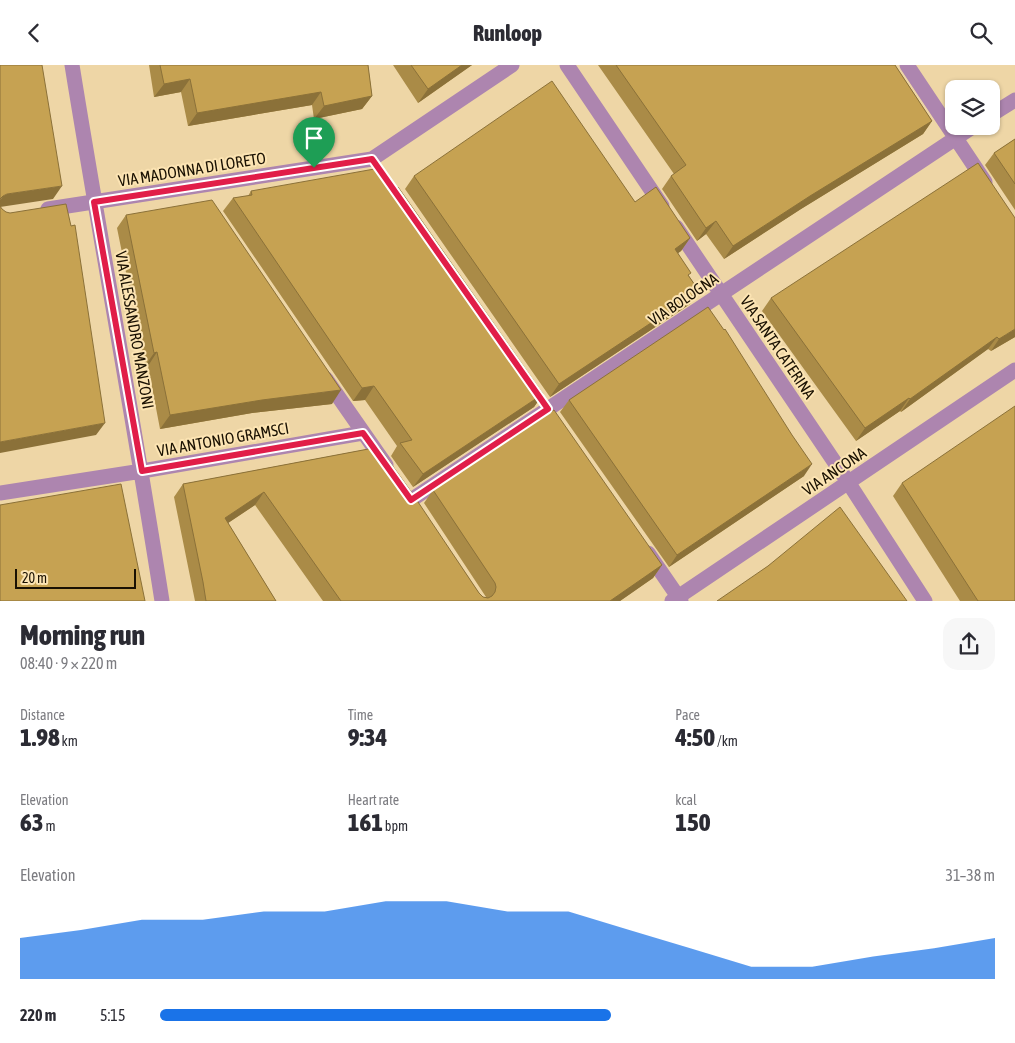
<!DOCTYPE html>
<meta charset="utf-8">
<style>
:root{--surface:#fff;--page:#f7f7f7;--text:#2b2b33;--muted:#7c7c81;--accent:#1a73e8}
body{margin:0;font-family:"Asap Condensed",sans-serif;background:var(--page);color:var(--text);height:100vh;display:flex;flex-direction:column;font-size:19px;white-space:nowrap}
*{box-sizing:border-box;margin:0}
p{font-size:16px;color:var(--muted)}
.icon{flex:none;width:28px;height:28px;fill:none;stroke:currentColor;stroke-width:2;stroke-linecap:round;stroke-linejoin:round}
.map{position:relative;height:536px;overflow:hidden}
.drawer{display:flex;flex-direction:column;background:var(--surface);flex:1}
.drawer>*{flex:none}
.controls{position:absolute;left:945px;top:15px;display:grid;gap:10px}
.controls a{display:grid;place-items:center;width:55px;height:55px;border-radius:10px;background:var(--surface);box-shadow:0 1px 4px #0004;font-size:25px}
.scale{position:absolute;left:15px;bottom:12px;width:121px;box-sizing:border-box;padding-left:5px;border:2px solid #1a1102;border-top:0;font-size:14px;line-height:18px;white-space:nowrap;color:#1a1102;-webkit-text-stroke:4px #fce4b3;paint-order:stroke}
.pin{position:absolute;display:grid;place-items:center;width:42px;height:42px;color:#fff;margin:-51px -21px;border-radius:50% 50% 50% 0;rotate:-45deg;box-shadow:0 0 5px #0007}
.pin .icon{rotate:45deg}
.round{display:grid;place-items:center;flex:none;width:52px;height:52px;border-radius:15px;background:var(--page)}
.headline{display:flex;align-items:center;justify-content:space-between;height:85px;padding:0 20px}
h1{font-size:28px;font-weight:800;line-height:38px}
.metrics{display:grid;grid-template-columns:repeat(3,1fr);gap:8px;height:85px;padding:5px 20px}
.metrics div{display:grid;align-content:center}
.metrics b{font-size:25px;font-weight:800}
.metrics small{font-size:14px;font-weight:400}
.metrics p{font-size:14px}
.chart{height:140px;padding:10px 20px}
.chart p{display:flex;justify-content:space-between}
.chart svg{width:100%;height:90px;margin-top:5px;fill:var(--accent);opacity:.7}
ul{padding:0 20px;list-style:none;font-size:16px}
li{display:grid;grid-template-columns:80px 60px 1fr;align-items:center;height:38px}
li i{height:12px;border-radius:6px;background:var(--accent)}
header{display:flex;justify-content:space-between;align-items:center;height:65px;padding:0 20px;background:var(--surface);font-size:22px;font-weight:800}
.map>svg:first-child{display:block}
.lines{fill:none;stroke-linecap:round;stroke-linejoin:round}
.street{stroke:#ad85af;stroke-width:15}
.wall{fill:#aa8b47}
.shaded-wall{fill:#8b7139}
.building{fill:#c6a252;stroke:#8b7139}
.route-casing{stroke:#fff;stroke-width:10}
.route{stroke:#e11d48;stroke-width:6}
.labels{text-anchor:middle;stroke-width:4;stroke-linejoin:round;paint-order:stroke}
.street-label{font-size:16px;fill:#1a1102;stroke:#fce4b3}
</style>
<header><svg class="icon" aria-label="back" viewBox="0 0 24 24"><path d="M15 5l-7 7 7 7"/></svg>Runloop<svg class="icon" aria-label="search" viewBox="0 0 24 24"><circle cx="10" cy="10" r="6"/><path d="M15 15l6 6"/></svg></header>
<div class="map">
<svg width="1015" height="536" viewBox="0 0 1015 536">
<rect width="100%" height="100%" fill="#eed6a6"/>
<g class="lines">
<path class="street" d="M72,0C101,179 134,357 162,536
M567,0L662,141
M907,0L985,117
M991,50L1015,35
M48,144L372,94L512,0
M676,162L848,417L925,536
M326,314L386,400
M0,428L142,406L363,368
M411,435L974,61
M648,488L681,536
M672,536L1015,305"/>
</g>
<path class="wall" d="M149,0H368L372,31L362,44L314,54L312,40L188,61L181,27L154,32Z
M393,0H472L418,38Z
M598,0H895L932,56L923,69L801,144L724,194L706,169L697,176L662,124L671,111L674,109Z
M1015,74V145L985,100L994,88Z
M414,111L635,137L690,173L681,186L678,188L689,211L699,226L690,239L550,332L405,124Z
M395,124L543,329L534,342L413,422L391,391L397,381L365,335L353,336L223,146L233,133L248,131L251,126Z
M126,150L332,339L252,348L160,364L148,301H145L117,163Z
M771,233L1015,272L991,286L988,284L901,347L900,346L856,376L762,246Z
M569,335L804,411L669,502L560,347Z
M379,382L479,528L483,532H486L424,438L433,425L662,500L653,513L620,536H323L255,440L228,458L276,536H195L174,432L183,419Z
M902,418L1015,536H960L893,431Z"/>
<path class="shaded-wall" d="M462,0H472L418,38L428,24Z
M190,14L181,27L154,32L164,19Z
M321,27L312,40L188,61L197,48Z
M372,31L362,44L314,54L324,41Z
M932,56L923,69L801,144L724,194L733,181L810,131Z
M62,121L53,134L0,142V135L3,131L7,129Z
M716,156L706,169L697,176L706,163Z
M690,173L681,186L666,197L675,184Z
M699,226L690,239L550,332L559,319Z
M1015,264V272L991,286L999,274Z
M997,272L988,284L901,347L910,334Z
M157,287L148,301H145L154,288Z
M374,321L365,335L353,336L362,323Z
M341,325L332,339L252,348L160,364L170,350L262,335Z
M543,329L534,342L413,422L423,409Z
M909,333L900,346L856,376L865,363Z
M105,358L96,370L0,388V377Z
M812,399L804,411L669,502L677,490Z
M264,427L255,440L216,466L225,453Z
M662,500L653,513L620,536H610Z"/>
<path class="building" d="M0,0H42L62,121L7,129L3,131L0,134V138Z
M160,0H368L372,31L324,41L321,27L197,48L190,14L164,19Z
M411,0H462L428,24Z
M616,0H895L932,56L810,131L733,181L716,156L706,163L671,111L686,100Z
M552,16L635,137L656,122L690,173L675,184L691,208L688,210L699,226L559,319L414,111Z
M1015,74V119L994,88Z
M978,98L1015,153V264L999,274L997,272L910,334L909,333L865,363L771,233Z
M380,103L395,124L398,122L543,329L423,409L400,378L412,375L374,321L362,323L233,133L252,130L251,126Z
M212,135L341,325L262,335L170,350L157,287L154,288L126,150Z
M66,139L71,161L75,160L105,358L0,377V141L2,144L6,147L10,148Z
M708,242L724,265L725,264L792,370L812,399L677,490L569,335Z
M1015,341V536H978L902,418Z
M554,345L662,500L610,536H341L264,427L225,453L276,536H206L203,517L183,419L379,382L412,428L479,528L483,532L488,533L492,531L495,527L496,522L495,518L433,425Z
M121,419L145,536H0V440Z
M840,442L907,536H717L768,501Z"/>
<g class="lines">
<defs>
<path id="route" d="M372,94L548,344L411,435L363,368L142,406L94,137Z"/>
</defs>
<use href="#route" class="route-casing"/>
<use href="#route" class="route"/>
</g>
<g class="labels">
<g class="street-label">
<text transform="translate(192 104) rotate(-9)" y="6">VIA MADONNA DI LORETO</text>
<text transform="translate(683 234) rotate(-34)" y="6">VIA BOLOGNA</text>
<text transform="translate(135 265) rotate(80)" y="6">VIA ALESSANDRO MANZONI</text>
<text transform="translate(778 282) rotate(56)" y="6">VIA SANTA CATERINA</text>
<text transform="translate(223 374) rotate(-10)" y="6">VIA ANTONIO GRAMSCI</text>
<text transform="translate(834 406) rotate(-34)" y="6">VIA ANCONA</text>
</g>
</g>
</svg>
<div class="controls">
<a><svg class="icon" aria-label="layers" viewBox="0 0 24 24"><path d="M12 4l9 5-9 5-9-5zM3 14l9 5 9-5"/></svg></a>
</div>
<div class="scale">20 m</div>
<div class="pin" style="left:314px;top:103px;background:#1e9e55"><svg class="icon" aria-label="arrive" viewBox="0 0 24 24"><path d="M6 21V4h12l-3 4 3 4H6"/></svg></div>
</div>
<section class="drawer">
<div class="headline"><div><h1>Morning run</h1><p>08:40 · 9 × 220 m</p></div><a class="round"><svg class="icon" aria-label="share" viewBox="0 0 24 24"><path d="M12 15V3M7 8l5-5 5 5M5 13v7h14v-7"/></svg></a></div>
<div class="metrics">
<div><p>Distance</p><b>1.98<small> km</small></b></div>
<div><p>Time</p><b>9:34</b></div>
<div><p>Pace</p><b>4:50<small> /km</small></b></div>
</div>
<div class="metrics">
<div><p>Elevation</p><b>63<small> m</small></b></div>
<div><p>Heart rate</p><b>161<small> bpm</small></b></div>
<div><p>kcal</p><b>150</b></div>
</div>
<div class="chart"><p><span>Elevation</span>31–38 m</p>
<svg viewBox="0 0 160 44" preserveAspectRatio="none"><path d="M0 44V24L10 20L20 15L30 15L40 11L50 11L60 6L70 6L80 11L90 11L100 20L110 29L120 38L130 38L140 33L150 29L160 24V44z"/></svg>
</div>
<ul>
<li><b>220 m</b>5:15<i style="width:54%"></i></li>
</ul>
</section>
